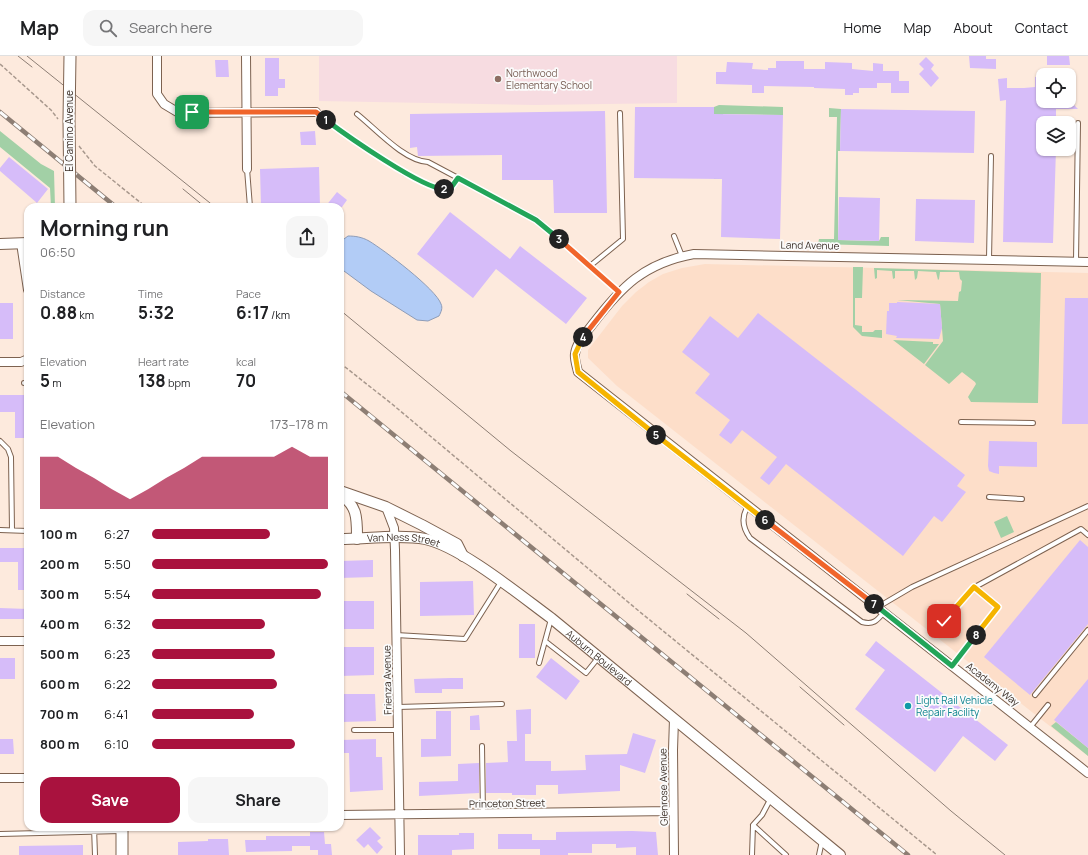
<!DOCTYPE html>
<meta charset="utf-8">
<style>
:root{--surface:#fff;--page:#f6f6f6;--text:#202124;--muted:#757577;--line:#e0e0e0;--accent:#a9123e}
body{margin:0;font-family:Manrope,sans-serif;background:var(--page);color:var(--text);height:100vh;display:flex;flex-direction:column;font-size:15px;white-space:nowrap}
*{box-sizing:border-box;margin:0}
p{font-size:13px;color:var(--muted)}
.icon{flex:none;width:22px;height:22px;fill:none;stroke:currentColor;stroke-width:2;stroke-linecap:round;stroke-linejoin:round}
.map{position:relative;flex:1;overflow:hidden}
.details{position:absolute;left:24px;top:147px;width:320px;height:628px;display:flex;flex-direction:column;background:var(--surface);border-radius:12px;box-shadow:0 1px 3px #0004}
.details>*{flex:none}
.controls{position:absolute;left:1036px;top:12px;display:grid;gap:8px}
.controls a{display:grid;place-items:center;width:40px;height:40px;border-radius:8px;background:var(--surface);box-shadow:0 1px 3px #0004;font-size:20px}
.pin{position:absolute;display:grid;place-items:center;width:34px;height:34px;color:#fff;margin:-17px;border-radius:8px;box-shadow:0 2px 6px #0006}
.km{position:absolute;width:20px;height:20px;margin:-10px;border-radius:50%;background:#222;color:#fff;font-size:11px;line-height:20px;text-align:center}
.round{display:grid;place-items:center;flex:none;width:42px;height:42px;border-radius:12px;background:var(--page)}
.head{display:flex;align-items:center;justify-content:space-between;height:68px;padding:0 16px}
h1{font-size:22px;font-weight:700;line-height:30px}
.figures{display:grid;grid-template-columns:repeat(3,1fr);gap:6px;height:68px;padding:4px 16px}
.figures div{display:grid;align-content:center}
.figures b{font-size:17px;font-weight:700}
.figures small{font-size:11px;font-weight:400}
.figures p{font-size:11px}
.chart{height:112px;padding:8px 16px}
.chart p{display:flex;justify-content:space-between}
.chart svg{width:100%;height:72px;margin-top:4px;fill:var(--accent);opacity:.7}
.cta{display:flex;gap:8px;margin-top:auto;padding:8px 16px}
.cta a{flex:1;height:46px;border-radius:12px;background:var(--accent);color:#fff;font-size:16px;font-weight:700;line-height:46px;text-align:center}
.cta a+a{background:var(--page);color:var(--text)}
ul{padding:0 16px;list-style:none;font-size:13px}
li{display:grid;grid-template-columns:64px 48px 1fr;align-items:center;height:30px}
li i{height:10px;border-radius:5px;background:var(--accent)}
header{display:flex;align-items:center;gap:24px;box-sizing:border-box;height:56px;padding:0 20px;background:var(--surface);border-bottom:1px solid var(--line)}
header strong{font-size:19px}
nav{display:flex;gap:22px;margin-inline-start:auto;font-size:14px}
.search{width:280px;height:36px;background:var(--page);display:flex;align-items:center;gap:10px;box-sizing:border-box;padding:0 14px;border-radius:12px;color:var(--muted);font-size:15px}
.map>svg:first-child{display:block}
.built{fill:#fddec9}
.education{fill:#f7dce1}
.green{fill:#a2d0a6}
.water{fill:#b2ccf6;stroke:#8e9cb7}
.building{fill:#d6bcf9}
.lines{fill:none;stroke-linecap:round;stroke-linejoin:round}
.service-casing{stroke:#7d6250;stroke-width:6}
.minor-casing{stroke:#7d6250;stroke-width:10}
.tertiary-casing{stroke:#7d6250;stroke-width:12}
.secondary-casing{stroke:#7d6250;stroke-width:13}
.path{stroke:#a8988d;stroke-width:1.5;stroke-dasharray:4 2;stroke-linecap:butt}
.service{stroke:#fff;stroke-width:4}
.minor{stroke:#fff;stroke-width:8}
.tertiary{stroke:#fff;stroke-width:10}
.secondary{stroke:#fff;stroke-width:11}
.tram{stroke:#8d7e74;stroke-width:1}
.rail-casing{stroke:#8d7e74;stroke-width:4.5}
.rail{stroke:#fbfbfb;stroke-width:3;stroke-dasharray:9;stroke-linecap:butt}
.secondary-bridge-casing{stroke:#7d6250;stroke-width:13;stroke-linecap:butt}
.secondary-bridge{stroke:#fff;stroke-width:11}
.split-1-casing{stroke:#fff;stroke-width:8}
.split-2-casing{stroke:#fff;stroke-width:8}
.split-3-casing{stroke:#fff;stroke-width:8}
.split-4-casing{stroke:#fff;stroke-width:8}
.split-5-casing{stroke:#fff;stroke-width:8}
.split-6-casing{stroke:#fff;stroke-width:8}
.split-7-casing{stroke:#fff;stroke-width:8}
.split-8-casing{stroke:#fff;stroke-width:8}
.split-9-casing{stroke:#fff;stroke-width:8}
.split-1{stroke:#f0652b;stroke-width:5}
.split-2{stroke:#22a559;stroke-width:5}
.split-3{stroke:#22a559;stroke-width:5}
.split-4{stroke:#f0652b;stroke-width:5}
.split-5{stroke:#f5b400;stroke-width:5}
.split-6{stroke:#f5b400;stroke-width:5}
.split-7{stroke:#f0652b;stroke-width:5}
.split-8{stroke:#22a559;stroke-width:5}
.split-9{stroke:#f5b400;stroke-width:5}
.education-dot{fill:#8d6e63;stroke:#fbfbfb;stroke-width:1.5}
.culture-dot{fill:#0f9aa8;stroke:#fbfbfb;stroke-width:1.5}
.labels{text-anchor:middle;stroke-width:3.5;stroke-linejoin:round;paint-order:stroke}
.education-label{font-size:10px;fill:#785e54;stroke:#fbfbfb;text-anchor:start}
.street-label{font-size:10px;fill:#392d25;stroke:#fbfbfb}
.culture-label{font-size:10px;fill:#0d838f;stroke:#fbfbfb;text-anchor:start}
</style>
<header>
<strong>Map</strong>
<div class="search"><svg class="icon" aria-label="search" viewBox="0 0 24 24"><circle cx="10" cy="10" r="6"/><path d="M15 15l6 6"/></svg>Search here</div>
<nav><a>Home</a><a>Map</a><a>About</a><a>Contact</a></nav>
</header>
<div class="map">
<svg width="1088" height="799" viewBox="0 0 1088 799">
<rect width="100%" height="100%" fill="#fdeadd"/>
<path class="built" d="M705,208L1088,217V700L617,330L588,302V294L622,250L636,236L649,226L663,218L682,212Z"/>
<path class="education" d="M319,0H677V47L535,49L319,45Z"/>
<path class="green" d="M719,49L783,51V59L723,58L722,123H714V51Z
M829,52L841,53L840,95H838V184L879,185L881,181H889V190L818,188L819,183H834L837,61H829Z
M0,75L41,108L54,115L55,151H51L50,132L0,91Z
M853,211H863L862,242H855V269L862,270V276H873L875,274H882V282L862,280L853,271Z
M874,212L1041,217L1038,347L971,346L968,341L976,328L975,326L962,316L949,328L925,309L943,285L940,248L897,244L958,245L959,236L961,235L962,225L960,223L959,216H940L939,223L938,224L936,216L918,215L917,222L915,224L914,215H895V222L893,223L892,215L877,214V222L875,223Z
M893,284L933,286V288H939L924,308Z
M1007,460L1014,476L1001,482L994,466Z
M1056,666L1088,692V700L1051,670Z"/>
<path class="water" d="M348,180C355,180 362,181 369,185C384,194 436,233 441,248C443,252 441,256 439,260L428,265L417,264L371,235L344,215L340,211V186Z"/>
<path class="building" d="M969,0H986V3H996V13L970,12Z
M1047,0H1069L1070,9H1047Z
M926,1L934,9L931,13L939,22L931,31L919,18L924,13L919,8Z
M265,2H279V23H285V32H278V40H265Z
M215,4H228L229,21H216Z
M776,5H804V13H825V6L852,7V13L873,15V7L883,8V15H899V25H909V37H891V27H877V32H859V37H853V39H845V33L814,32V31L764,30V37H752V29L716,28V16H726L727,6L753,7L752,13L768,14V12H776Z
M1035,21H1043V45H1070L1078,53H1056V67H1043V93H1056L1053,187L1003,186L1006,44L1000,45L998,23L1007,22V32H1024L1035,31Z
M635,51H714V58L783,59L780,183L721,181L722,123L634,122Z
M841,53L975,55L974,97L840,95Z
M605,55L607,157H554L553,124H502V99L418,100L417,91L410,92V58Z
M315,75L316,89H301L300,76Z
M9,101L48,133L37,147L0,115V112Z
M319,111L320,151H261L260,113Z
M337,136L347,144L342,151H325Z
M839,141L880,142L879,185L838,184Z
M916,143L975,144L974,187L915,185Z
M450,156L510,203L520,190L587,242L566,268L496,213L473,242L417,198Z
M1065,242H1088V368H1062Z
M897,246L940,248L942,272L939,283L896,282L897,280L886,278L887,255H889V247H897Z
M0,247H13V283H0Z
M758,257L965,419L957,430L966,436L942,466L934,460L903,500L786,408L769,429L760,422L777,401L742,374L731,388L719,379L730,364L695,337L710,318L682,296L710,260L738,282Z
M0,339H28V382H15V356H0Z
M989,385L1037,386V411L999,410V418L994,417L989,415L988,410Z
M1080,484L1088,491V568L1030,639L984,601Z
M0,492H28V534H18V506H0Z
M373,504V521L340,522V505Z
M473,525L474,559L420,560V526Z
M340,545H374V573H340Z
M0,552L28,553V563H0Z
M519,568H535V602H519Z
M876,585L1008,689L995,705L963,680L935,716L855,653L885,614L865,599Z
M340,591H374V619L340,620Z
M0,602H15V623H0Z
M551,602L580,625L566,644L536,621Z
M451,622H463V633H442V637H415L414,623Z
M1088,623V692L1054,664Z
M340,638H375L376,665L342,666Z
M531,653V678H525V705H551V715L586,714L585,699L627,698L633,677L656,684L645,717L620,709V735L558,738V729H536V739H512V737H486V707L508,706L507,685H517L516,654Z
M436,655H451V700L421,701V683H436Z
M479,659L480,674H470V660Z
M0,683H13L14,698H0Z
M376,683V701H382L383,734L350,736L349,697H341V684Z
M479,707V737L419,740V726L458,725V708Z
M370,771L381,782L377,785L383,791L377,798L368,788L364,792L356,784Z
M632,775L656,776L658,799H636V791L616,792V788H592V797H568V799H540V793H498V778H532V784H556V776Z
M310,776H324L325,788H331L332,799H318V794H310V790H292V795L246,796L245,784H266V780H310Z
M459,777H474V793L452,794V799H418V779H459Z
M208,783H228L229,799H178V786L208,785Z
M83,789V799H19V790Z"/>
<g class="lines">
<defs>
<path id="service" d="M316,56L339,74L404,117L438,133H450L458,122
M357,58C376,73 404,105 428,106L537,164L619,236
M247,113L250,151
M674,180L682,200
M989,203L991,100
M1076,205L1078,67
M590,210L623,183L620,57
M24,327H28
M961,366L1033,367
M0,385L8,393L11,401L12,474
M989,441L1022,443
M748,450C741,461 742,471 750,482L862,566C873,569 877,565 884,556
M0,474L28,475
M975,531L1081,473L1088,479
M878,551L912,531L1088,450
M944,565L975,531L998,551L952,609
M396,579L465,583L501,526
M545,585L586,617L598,602
M539,607L551,563
M1035,639L1088,574
M398,651L502,648
M1031,670L1048,649
M354,674H398
M482,690L483,758
M340,723L341,759
M753,769L786,799
M94,771L95,799
M0,778L121,775
M752,799L753,769L762,759L771,742
M819,799L822,785"/>
<path id="minor" d="M157,0V38L164,48L179,57L316,56
M246,0L247,113
M21,187L28,234
M1088,206L694,198C644,207 621,231 592,269C586,277 576,287 575,298C574,303 577,311 578,316L1088,717
M0,306H21L28,303
M386,451L394,472L395,494L400,799
M0,585H28
M0,722H28
M340,759L673,755
M674,799L673,694L674,663"/>
<g id="tertiary">
<path d="M0,188L28,187"/>
<path d="M340,435L386,451L422,469L457,488L463,500"/>
<path d="M340,439C358,449 357,464 357,483"/>
<path id="s1" d="M340,483C365,483 401,478 425,483C460,490 521,540 551,562L840,799"/>
</g>
<path id="secondary" d="M122,771V799"/>
</defs>
<use href="#service" class="service-casing"/>
<use href="#minor" class="minor-casing"/>
<use href="#tertiary" class="tertiary-casing"/>
<use href="#secondary" class="secondary-casing"/>
<path class="path" d="M0,8L51,54L58,63
M79,90L95,110L146,151
M340,307L392,348L640,556L937,799"/>
<use href="#service" class="service"/>
<use href="#minor" class="minor"/>
<use href="#tertiary" class="tertiary"/>
<use href="#secondary" class="secondary"/>
<path class="tram" d="M18,0L32,11
M27,0L215,151
M183,133L205,151
M340,254L511,395L746,577L951,755L1005,799
M687,538L719,563
M800,631L844,669"/>
<defs>
<path id="rail" d="M0,56L116,151
M340,335L908,799"/>
</defs>
<use href="#rail" class="rail-casing"/>
<use href="#rail" class="rail"/>
<defs>
<path id="secondary-bridge" d="M70,151L69,64L70,0"/>
</defs>
<use href="#secondary-bridge" class="secondary-bridge-casing"/>
<use href="#secondary-bridge" class="secondary-bridge"/>
</g>
<g class="lines">
<defs>
<path id="split-1" d="M192,56H316L326,64"/>
<path id="split-2" d="M326,64C347,80 423,133 444,133"/>
<path id="split-3" d="M444,133H450L458,122L536,164L559,183"/>
<path id="split-4" d="M559,183L619,236L583,281"/>
<path id="split-5" d="M583,281L575,298L578,316L656,379"/>
<path id="split-6" d="M656,379L765,464"/>
<path id="split-7" d="M765,464L874,548"/>
<path id="split-8" d="M874,548L952,610L976,579"/>
<path id="split-9" d="M944,565L974,531L998,551L976,579"/>
</defs>
<use href="#split-1" class="split-1-casing"/>
<use href="#split-2" class="split-2-casing"/>
<use href="#split-3" class="split-3-casing"/>
<use href="#split-4" class="split-4-casing"/>
<use href="#split-5" class="split-5-casing"/>
<use href="#split-6" class="split-6-casing"/>
<use href="#split-7" class="split-7-casing"/>
<use href="#split-8" class="split-8-casing"/>
<use href="#split-9" class="split-9-casing"/>
<use href="#split-1" class="split-1"/>
<use href="#split-2" class="split-2"/>
<use href="#split-3" class="split-3"/>
<use href="#split-4" class="split-4"/>
<use href="#split-5" class="split-5"/>
<use href="#split-6" class="split-6"/>
<use href="#split-7" class="split-7"/>
<use href="#split-8" class="split-8"/>
<use href="#split-9" class="split-9"/>
</g>
<circle class="education-dot" cx="498" cy="23" r="4"/>
<circle class="culture-dot" cx="908" cy="650" r="4"/>
<g class="labels">
<g class="education-label">
<text x="506" y="21">Northwood<tspan x="506" dy="12">Elementary School</tspan></text>
</g>
<g class="street-label">
<text transform="translate(69 75) rotate(-90)" y="4">El Camino Avenue</text>
<text transform="translate(810 189) rotate(1)" y="4">Land Avenue</text>
<text dy="4" stroke="none"><textPath href="#s1" startOffset="64">Van Ness Street</textPath></text>
<text dy="4" stroke="none"><textPath href="#s1" startOffset="297">Auburn Boulevard</textPath></text>
<text transform="translate(387 624) rotate(-91)" y="4">Frienza Avenue</text>
<text transform="translate(993 628) rotate(38)" y="4">Academy Way</text>
<text transform="translate(663 731) rotate(-91)" y="4">Glenrose Avenue</text>
<text transform="translate(507 747) rotate(-1)" y="4">Princeton Street</text>
</g>
<g class="culture-label">
<text x="916" y="648">Light Rail Vehicle<tspan x="916" dy="12">Repair Facility</tspan></text>
</g>
</g>
</svg>
<div class="controls">
<a><svg class="icon" aria-label="locate" viewBox="0 0 24 24"><circle cx="12" cy="12" r="6"/><path d="M12 2v4M12 18v4M2 12h4M18 12h4"/></svg></a>
<a><svg class="icon" aria-label="layers" viewBox="0 0 24 24"><path d="M12 4l9 5-9 5-9-5zM3 14l9 5 9-5"/></svg></a>
</div>
<div class="pin" style="left:192px;top:56px;background:#1e9e55"><svg class="icon" aria-label="arrive" viewBox="0 0 24 24"><path d="M6 21V4h12l-3 4 3 4H6"/></svg></div>
<div class="pin" style="left:944px;top:565px;background:#d93025"><svg class="icon" aria-label="check" viewBox="0 0 24 24"><path d="M5 12l5 5 9-10"/></svg></div>
<b class="km" style="left:326px;top:64px">1</b>
<b class="km" style="left:444px;top:133px">2</b>
<b class="km" style="left:559px;top:183px">3</b>
<b class="km" style="left:583px;top:281px">4</b>
<b class="km" style="left:656px;top:379px">5</b>
<b class="km" style="left:765px;top:464px">6</b>
<b class="km" style="left:874px;top:548px">7</b>
<b class="km" style="left:976px;top:579px">8</b>
<section class="details">
<div class="head"><div><h1>Morning run</h1><p>06:50</p></div><a class="round"><svg class="icon" aria-label="share" viewBox="0 0 24 24"><path d="M12 15V3M7 8l5-5 5 5M5 13v7h14v-7"/></svg></a></div>
<div class="figures">
<div><p>Distance</p><b>0.88<small> km</small></b></div>
<div><p>Time</p><b>5:32</b></div>
<div><p>Pace</p><b>6:17<small> /km</small></b></div>
</div>
<div class="figures">
<div><p>Elevation</p><b>5<small> m</small></b></div>
<div><p>Heart rate</p><b>138<small> bpm</small></b></div>
<div><p>kcal</p><b>70</b></div>
</div>
<div class="chart"><p><span>Elevation</span>173–178 m</p>
<svg viewBox="0 0 160 44" preserveAspectRatio="none"><path d="M0 44V12L10 12L20 19L30 25L40 32L50 38L60 32L70 25L80 19L90 12L100 12L110 12L120 12L130 12L140 6L150 12L160 12V44z"/></svg>
</div>
<ul>
<li><b>100 m</b>6:27<i style="width:67%"></i></li>
<li><b>200 m</b>5:50<i style="width:100%"></i></li>
<li><b>300 m</b>5:54<i style="width:96%"></i></li>
<li><b>400 m</b>6:32<i style="width:64%"></i></li>
<li><b>500 m</b>6:23<i style="width:70%"></i></li>
<li><b>600 m</b>6:22<i style="width:71%"></i></li>
<li><b>700 m</b>6:41<i style="width:58%"></i></li>
<li><b>800 m</b>6:10<i style="width:81%"></i></li>
</ul>
<div class="cta"><a>Save</a><a>Share</a></div>
</section>
</div>
